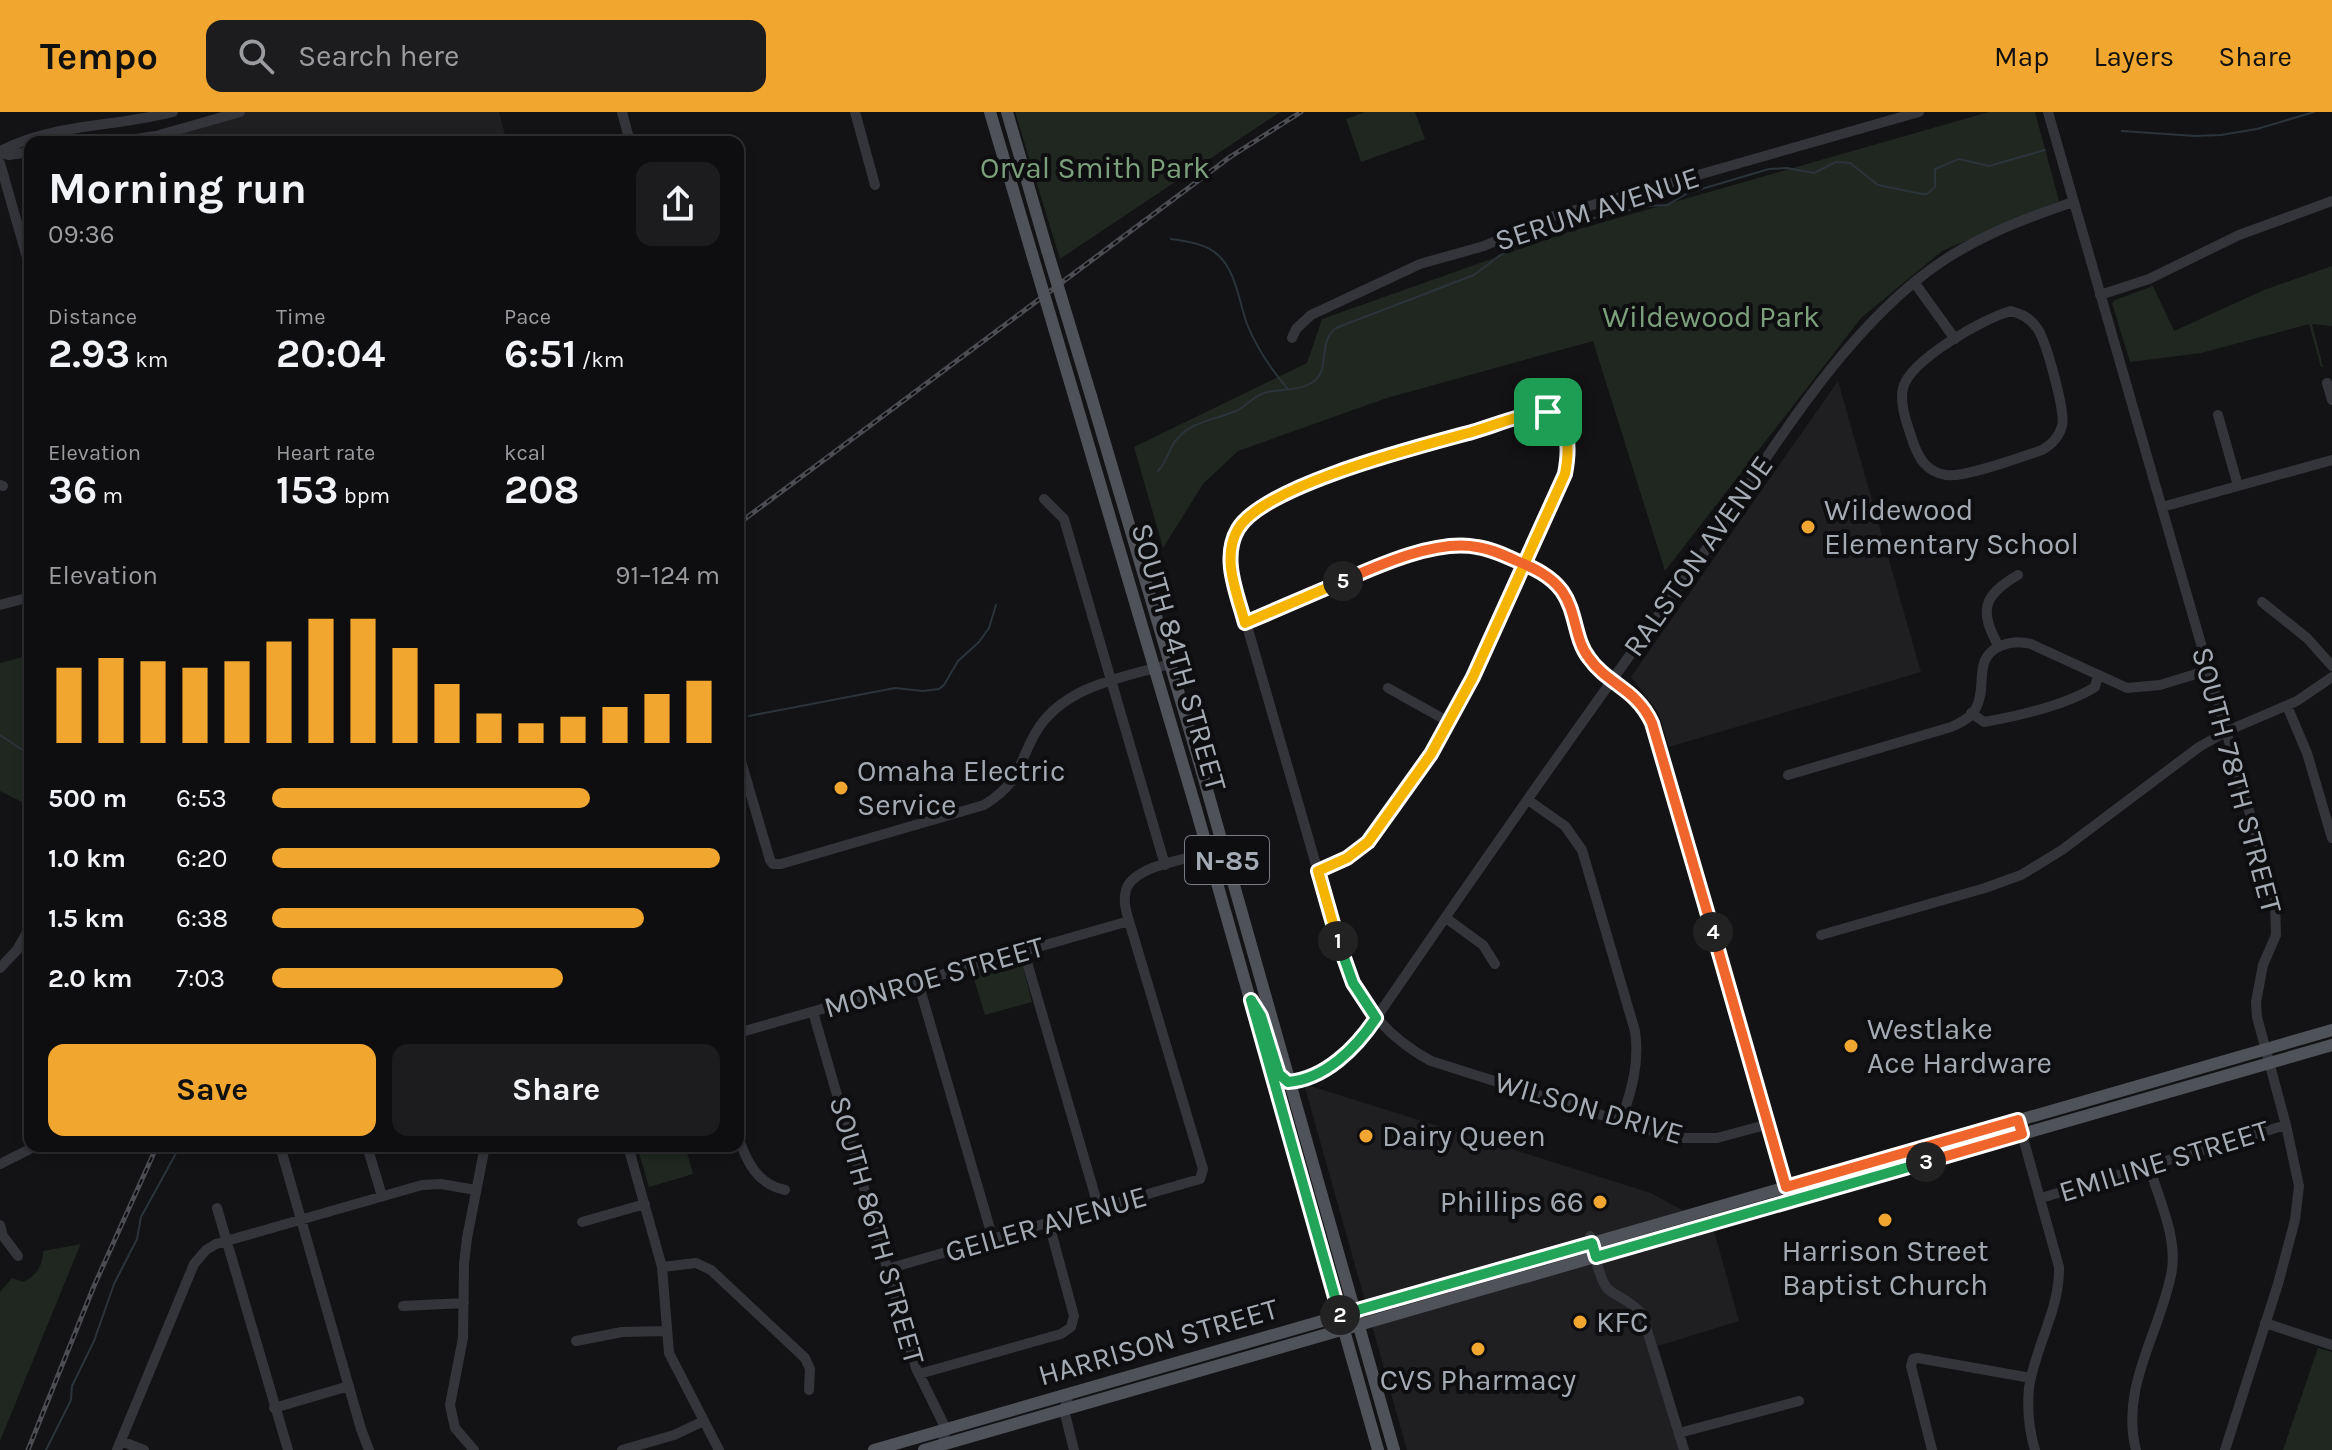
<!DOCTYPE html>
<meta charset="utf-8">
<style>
:root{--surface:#0e0e10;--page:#1c1c1e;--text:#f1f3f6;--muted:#9b9c9f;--line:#2e2e30;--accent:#f0a62f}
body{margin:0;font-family:Karla,sans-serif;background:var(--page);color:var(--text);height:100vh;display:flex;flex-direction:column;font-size:30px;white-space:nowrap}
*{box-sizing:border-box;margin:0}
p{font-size:26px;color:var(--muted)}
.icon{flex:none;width:44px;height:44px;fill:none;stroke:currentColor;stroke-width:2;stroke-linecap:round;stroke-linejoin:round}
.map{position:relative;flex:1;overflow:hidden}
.sheet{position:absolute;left:24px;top:24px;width:720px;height:1016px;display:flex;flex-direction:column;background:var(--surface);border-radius:16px;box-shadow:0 4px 12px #0003,0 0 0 2px var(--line)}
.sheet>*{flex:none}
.pin{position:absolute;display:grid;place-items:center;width:68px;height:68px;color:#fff;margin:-34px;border-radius:16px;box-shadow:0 4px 12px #0006}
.km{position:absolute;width:40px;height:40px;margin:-20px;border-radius:50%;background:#222;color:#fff;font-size:22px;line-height:40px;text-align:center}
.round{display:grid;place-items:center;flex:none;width:84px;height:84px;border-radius:16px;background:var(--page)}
.head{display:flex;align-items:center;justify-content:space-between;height:136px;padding:0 24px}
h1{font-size:44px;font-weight:700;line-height:60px}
.figures{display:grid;grid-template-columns:repeat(3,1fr);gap:12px;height:136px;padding:8px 24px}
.figures div{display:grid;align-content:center}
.figures b{font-size:40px;font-weight:700}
.figures small{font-size:22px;font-weight:400}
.figures p{font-size:22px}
.chart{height:224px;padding:16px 24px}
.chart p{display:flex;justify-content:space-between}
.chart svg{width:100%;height:144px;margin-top:8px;stroke:var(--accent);stroke-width:6}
.cta{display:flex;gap:16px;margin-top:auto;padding:16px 24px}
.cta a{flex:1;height:92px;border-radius:16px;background:var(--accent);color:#111;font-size:32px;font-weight:700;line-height:92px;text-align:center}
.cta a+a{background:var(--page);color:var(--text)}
ul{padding:0 24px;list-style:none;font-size:26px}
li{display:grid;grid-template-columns:128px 96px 1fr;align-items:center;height:60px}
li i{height:20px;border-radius:10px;background:var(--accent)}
header{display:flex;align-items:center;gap:48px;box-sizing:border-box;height:112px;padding:0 40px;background:var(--accent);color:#111}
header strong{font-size:38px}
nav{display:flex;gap:44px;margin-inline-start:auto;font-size:28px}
.search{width:560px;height:72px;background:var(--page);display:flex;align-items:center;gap:20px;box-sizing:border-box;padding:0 28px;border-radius:16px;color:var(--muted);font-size:30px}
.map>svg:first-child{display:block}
.built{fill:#1f1f22}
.green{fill:#1f2720}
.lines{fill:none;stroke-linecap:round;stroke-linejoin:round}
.stream{stroke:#2b343a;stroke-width:2}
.minor{stroke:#34353a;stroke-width:10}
.major{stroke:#505259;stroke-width:12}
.rail-casing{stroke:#4b4d53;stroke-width:5}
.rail{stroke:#0e0e10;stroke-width:2;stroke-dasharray:6;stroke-linecap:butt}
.major-bridge{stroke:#505259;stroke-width:12}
.split-1-casing{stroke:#fff;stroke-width:16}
.split-2-casing{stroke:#fff;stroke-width:16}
.split-3-casing{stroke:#fff;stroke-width:16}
.split-4-casing{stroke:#fff;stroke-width:16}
.split-5-casing{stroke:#fff;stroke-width:16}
.split-6-casing{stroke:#fff;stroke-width:16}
.split-1{stroke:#f5b400;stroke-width:10}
.split-2{stroke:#22a559;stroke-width:10}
.split-3{stroke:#22a559;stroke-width:10}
.split-4{stroke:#f0652b;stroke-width:10}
.split-5{stroke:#f0652b;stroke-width:10}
.split-6{stroke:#f5b400;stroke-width:10}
.poi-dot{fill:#f0a62f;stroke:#0e0e10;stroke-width:3}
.labels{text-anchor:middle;stroke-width:8;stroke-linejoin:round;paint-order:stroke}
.shield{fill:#0e0e10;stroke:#787c84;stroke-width:2}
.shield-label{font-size:28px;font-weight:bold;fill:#a5abb5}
.park-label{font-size:30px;fill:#7ca07c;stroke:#0e0e10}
.street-label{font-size:30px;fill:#a5abb5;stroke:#0e0e10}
.poi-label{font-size:30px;fill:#a5abb5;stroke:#0e0e10;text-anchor:start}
</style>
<header>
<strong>Tempo</strong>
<div class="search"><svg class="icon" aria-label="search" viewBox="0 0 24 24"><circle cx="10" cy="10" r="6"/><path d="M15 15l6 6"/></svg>Search here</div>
<nav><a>Map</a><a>Layers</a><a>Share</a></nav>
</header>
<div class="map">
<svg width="2332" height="1338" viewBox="0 0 2332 1338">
<rect width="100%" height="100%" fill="#131315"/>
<path class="built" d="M239,0H499L507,30H107L156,24Z
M1838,269L1921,560L1669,635L1658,600L1631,565Z
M1304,972L1651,1081L1713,1115L1739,1209L1658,1234L1689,1338H1407Z"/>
<path class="green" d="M1015,0H1280L1060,147Z
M1365,0H1415L1425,27L1361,50L1346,7Z
M1989,0H2035L2059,89L1942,139L1861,206L1665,459L1593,229L1387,286L1238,339L1203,372L1163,436L1134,335L1307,251L1322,207L1562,122Z
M2332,154V214L2312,212L2323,255H2321L2309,212L2201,241L2130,250L2112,191L2115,188L2153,174L2174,219L2264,178Z
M30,543V694L0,679V551Z
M1021,847L1032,890L985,903L972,860Z
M637,1034H685L693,1062L649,1075Z
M81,1132V1131L0,1329V1180L12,1166L23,1170C36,1164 43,1154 43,1139Z
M2318,1236L2332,1240V1338H2283Z"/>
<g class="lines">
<path class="stream" d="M2122,19L2195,24L2221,23L2257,17L2314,0
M1171,127C1186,129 1207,132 1218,143C1236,159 1239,190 1247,212C1257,237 1270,256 1287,276
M1158,359C1168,349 1168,337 1177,327C1191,309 1219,307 1238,298C1247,293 1254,284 1264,281C1280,276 1298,280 1313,270C1331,258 1317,230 1336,216L1474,163L1499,144L1544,121L1594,106L1648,94L1667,93L1688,81L1769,57L1787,56L1814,61L1836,50L1850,51L1878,73L1922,82H1927L1935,75V57L1959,47L1989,54L2045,38
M749,604L895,576L923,579L939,577L944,573L958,549L979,530L989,516L996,493
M0,623L30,643
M46,1338L71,1288L72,1274L94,1229L114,1172L137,1127L141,1105L180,1034"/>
<path class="minor" d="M622,0L630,30
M855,0L875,73
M2048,0L2275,789L2276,823L2263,853L2256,890L2257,905L2286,1013L2299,1074L2295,1108L2278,1172L2225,1338
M115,30L156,24L240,0
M0,39C54,11 116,15 173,0
M0,41L9,43L30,40
M0,51L30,156
M1914,170L1955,227
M2100,183L2149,167L2239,123L2332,89
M2011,199C2022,202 2030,206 2037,216C2046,228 2066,301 2062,314C2059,325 2051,333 2042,338C2021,345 1965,366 1946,363C1927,360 1919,347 1913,330C1908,314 1899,293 1903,276C1910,248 1984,206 2011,199Z
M1292,226L1296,217L1311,203L1420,152L1484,134L1554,104L1919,0
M2327,271L2332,288
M2218,303L2238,374
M0,373L3,374
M1044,387L1064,407L1165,753
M2162,395L2332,348
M2262,490L2307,526L2332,554
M0,493L30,485
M1245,511C1307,488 1405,430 1470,434C1486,435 1501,442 1516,449C1531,455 1546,462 1558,474C1577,495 1572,524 1589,546C1608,572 1637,576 1652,611L1790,1089
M1999,535C1979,499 1982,484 2018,463
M1388,576L1449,610
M2287,594L2307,641L2332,726
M1971,601L1984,610C2018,604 2066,593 2095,575L2098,564
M738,639L770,748L773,752H781L984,693C1021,670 1017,653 1036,620C1063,574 1123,565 1170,552
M1788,663L1951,615C1960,611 1971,606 1976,596C1988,574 1972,547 2000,534C2010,530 2020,529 2031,532L2127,576L2160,573L2209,558
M1528,688L1565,714L1582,738L1635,919C1640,952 1631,979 1621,1010
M1318,759L1347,746L1368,730L1431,642L1473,565L1565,362C1569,341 1571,317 1553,302H1535C1456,324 1376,344 1300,376C1282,384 1261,391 1247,405C1232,421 1228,442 1232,462L1343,846C1359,892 1388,926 1431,949L1674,1026H1717L1769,1012
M1446,806L1483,833L1495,852
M1821,823L1985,776L2021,763L2062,738L2199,635L2227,619L2297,589L2332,565
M1024,840L1099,1097
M0,856L17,838L30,815
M918,870L993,1127
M813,900L916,1256L946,1317L942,1333
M738,921L1129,809
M1291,971C1326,958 1347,945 1370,915C1482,751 1596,589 1712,429C1729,406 1742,381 1758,358C1803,291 1854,219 1917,168C1963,130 2017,109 2073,90
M2020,1015L2059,1155C2060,1198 2035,1234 2029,1276C2027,1297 2029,1318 2035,1338
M738,1025C747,1050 757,1072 785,1078
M280,1034L361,1317L369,1338
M367,1034L382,1084
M628,1034L662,1155L669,1241L719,1338
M0,1052L36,1034
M2041,1086L2286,1013
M217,1096L288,1338
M582,1110L645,1092
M0,1113L3,1124L18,1144
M1590,1124C1594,1137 1599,1171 1610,1179C1622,1187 1632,1190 1642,1202L1684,1338
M662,1155L696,1151L711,1158L805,1246L810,1257L809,1278
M887,1157L1200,1067L1203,1057L1129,809C1126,799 1123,789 1126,778C1133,754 1186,747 1209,741
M403,1194L464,1191
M2265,1211L2332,1233
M576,1229L622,1220L667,1219
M919,1262L1061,1222L1071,1215L1074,1204L1049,1112
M1069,1282L1064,1298L1074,1338
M274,1296L349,1274
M1679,1321L1799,1289
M121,1329L144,1338
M117,1338L194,1152L206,1138L216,1132L422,1073L441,1072L476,1078
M474,1338L455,1316L450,1293L463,1226L464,1152L467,1126L485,1034
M622,1338L674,1323L704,1309
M1932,1338L1911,1254L1913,1247L1918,1246L2031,1266
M2136,1338C2120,1276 2159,1222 2171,1163C2179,1128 2159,1088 2149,1054"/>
<path class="major" d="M990,0L1032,142
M1007,0L1047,138
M1091,284L1202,660L1394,1338
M1075,287L1196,697L1378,1338
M874,1338L2332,918
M924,1338L2332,933"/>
<defs>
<path id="rail" d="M738,412L1230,45L1301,0
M28,1338L94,1174L157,1034"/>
</defs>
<use href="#rail" class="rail-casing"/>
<use href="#rail" class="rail"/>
<path class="major-bridge" d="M1047,138L1091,284
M1032,142L1075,287"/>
</g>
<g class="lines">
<defs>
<path id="split-1" d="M1338,829L1318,759L1347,746L1368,730L1431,642L1473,565L1565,362C1569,341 1572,310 1548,300"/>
<path id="split-2" d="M1338,829L1353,871L1376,906C1356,936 1325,967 1288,970L1279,962L1261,904L1251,888L1340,1203"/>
<path id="split-3" d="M1340,1203L1592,1131L1596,1145L1926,1050"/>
<path id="split-4" d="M1713,820L1786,1075L2018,1008L2022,1022L1926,1050"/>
<path id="split-5" d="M1343,469C1379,453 1437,427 1477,435C1491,437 1504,443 1517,449C1534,456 1551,464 1562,479C1577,500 1574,527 1589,546C1608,573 1636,576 1652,611L1713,820"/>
<path id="split-6" d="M1343,469L1245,511C1237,481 1221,446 1238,417C1264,373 1421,334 1472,320C1496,313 1523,301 1548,300"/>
</defs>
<use href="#split-1" class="split-1-casing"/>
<use href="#split-2" class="split-2-casing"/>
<use href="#split-3" class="split-3-casing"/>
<use href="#split-4" class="split-4-casing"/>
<use href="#split-5" class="split-5-casing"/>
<use href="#split-6" class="split-6-casing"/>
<use href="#split-1" class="split-1"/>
<use href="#split-2" class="split-2"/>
<use href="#split-3" class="split-3"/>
<use href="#split-4" class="split-4"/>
<use href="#split-5" class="split-5"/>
<use href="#split-6" class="split-6"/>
</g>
<g class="poi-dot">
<circle cx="1808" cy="415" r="8"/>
<circle cx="841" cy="676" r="8"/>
<circle cx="1851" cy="934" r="8"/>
<circle cx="1366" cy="1024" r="8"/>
<circle cx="1600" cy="1090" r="8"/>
<circle cx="1885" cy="1108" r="8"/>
<circle cx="1580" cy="1210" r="8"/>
<circle cx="1478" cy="1237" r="8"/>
</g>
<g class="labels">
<rect class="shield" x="1185" y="724" width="84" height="48" rx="6"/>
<g class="shield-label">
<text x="1227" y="758">N-85</text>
</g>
<g class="park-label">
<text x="1095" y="66">Orval Smith Park</text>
<text x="1711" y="215">Wildewood Park</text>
</g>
<g class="street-label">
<text transform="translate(1597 97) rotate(-18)" y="10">SERUM AVENUE</text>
<text transform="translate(1698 444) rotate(-55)" y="10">RALSTON AVENUE</text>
<text transform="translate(1179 545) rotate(74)" y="10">SOUTH 84TH STREET</text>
<text transform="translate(2237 668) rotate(75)" y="10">SOUTH 78TH STREET</text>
<text transform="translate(934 865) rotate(-16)" y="10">MONROE STREET</text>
<text transform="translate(1589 996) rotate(16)" y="10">WILSON DRIVE</text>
<text transform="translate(2164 1049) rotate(-17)" y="10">EMILINE STREET</text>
<text transform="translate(1046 1112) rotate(-16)" y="10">GEILER AVENUE</text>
<text transform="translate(877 1118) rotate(74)" y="10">SOUTH 86TH STREET</text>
<text transform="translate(1158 1230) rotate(-16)" y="10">HARRISON STREET</text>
</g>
<g class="poi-label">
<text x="1824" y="408">Wildewood<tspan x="1824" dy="34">Elementary School</tspan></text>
<text x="857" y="669">Omaha Electric<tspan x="857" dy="34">Service</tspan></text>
<text x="1867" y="927">Westlake<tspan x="1867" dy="34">Ace Hardware</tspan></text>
<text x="1382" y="1034">Dairy Queen</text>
<text x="1584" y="1100" text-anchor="end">Phillips 66</text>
<text x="1885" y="1149" text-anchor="middle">Harrison Street<tspan x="1885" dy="34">Baptist Church</tspan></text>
<text x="1596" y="1220">KFC</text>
<text x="1478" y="1278" text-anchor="middle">CVS Pharmacy</text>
</g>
</g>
</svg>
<div class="pin" style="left:1548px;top:300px;background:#1e9e55"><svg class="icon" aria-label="arrive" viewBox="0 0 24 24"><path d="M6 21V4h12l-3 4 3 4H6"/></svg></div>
<b class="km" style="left:1338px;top:829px">1</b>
<b class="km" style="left:1340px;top:1203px">2</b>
<b class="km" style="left:1926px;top:1050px">3</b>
<b class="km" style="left:1713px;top:820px">4</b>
<b class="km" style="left:1343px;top:469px">5</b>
<section class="sheet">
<div class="head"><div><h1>Morning run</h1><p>09:36</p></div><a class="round"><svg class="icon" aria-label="share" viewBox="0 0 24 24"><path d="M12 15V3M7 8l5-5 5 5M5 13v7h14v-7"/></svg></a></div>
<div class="figures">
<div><p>Distance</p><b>2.93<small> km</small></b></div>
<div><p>Time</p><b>20:04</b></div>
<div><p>Pace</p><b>6:51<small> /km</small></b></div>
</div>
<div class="figures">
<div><p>Elevation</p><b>36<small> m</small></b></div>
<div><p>Heart rate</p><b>153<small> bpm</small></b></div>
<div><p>kcal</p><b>208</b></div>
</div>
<div class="chart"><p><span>Elevation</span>91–124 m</p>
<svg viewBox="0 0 160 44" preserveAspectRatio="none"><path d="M5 44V21M15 44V18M25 44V19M35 44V21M45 44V19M55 44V13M65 44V6M75 44V6M85 44V15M95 44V26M105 44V35M115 44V38M125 44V36M135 44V33M145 44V29M155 44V25"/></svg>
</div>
<ul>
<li><b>500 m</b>6:53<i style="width:71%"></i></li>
<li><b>1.0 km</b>6:20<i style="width:100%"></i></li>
<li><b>1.5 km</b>6:38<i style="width:83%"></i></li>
<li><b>2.0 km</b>7:03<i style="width:65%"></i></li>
</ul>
<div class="cta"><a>Save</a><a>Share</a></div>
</section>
</div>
